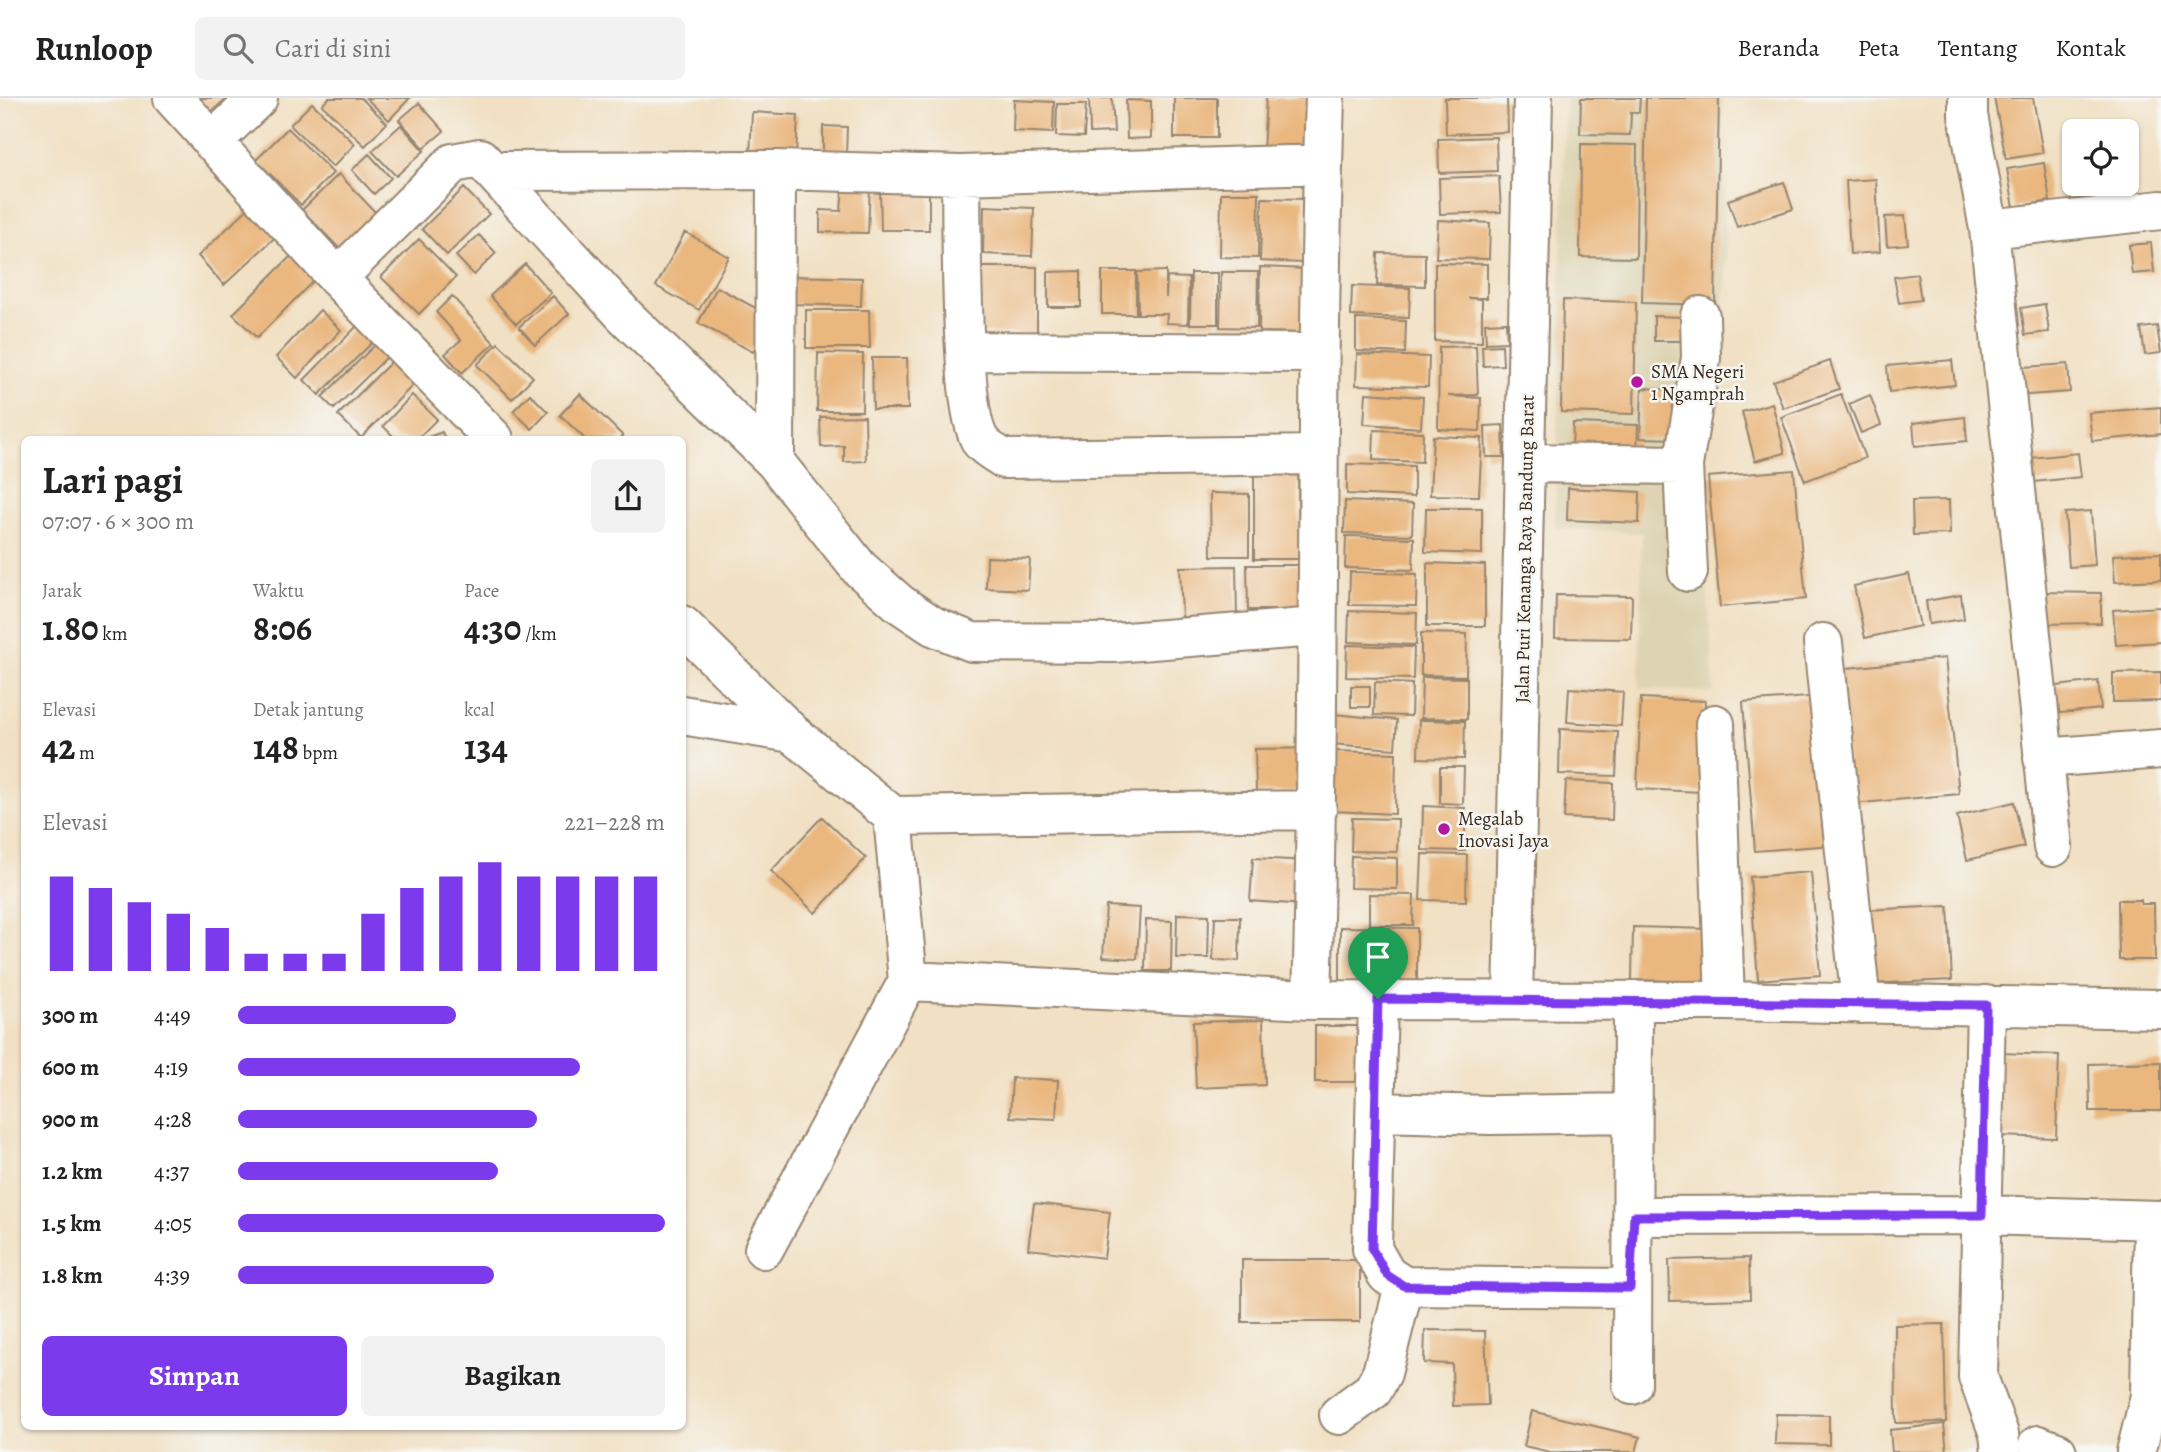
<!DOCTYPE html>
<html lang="id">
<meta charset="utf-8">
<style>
:root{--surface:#fff;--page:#f2f2f2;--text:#222;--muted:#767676;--line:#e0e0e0;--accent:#7c3aed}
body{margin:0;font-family:Alegreya,serif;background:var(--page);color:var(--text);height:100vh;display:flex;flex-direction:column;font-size:26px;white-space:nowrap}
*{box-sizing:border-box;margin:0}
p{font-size:23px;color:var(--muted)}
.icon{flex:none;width:38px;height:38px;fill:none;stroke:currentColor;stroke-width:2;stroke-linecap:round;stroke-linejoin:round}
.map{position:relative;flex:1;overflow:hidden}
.panel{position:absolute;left:21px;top:338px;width:665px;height:994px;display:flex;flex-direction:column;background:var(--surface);border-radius:10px;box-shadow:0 2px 5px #0004}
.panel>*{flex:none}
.tools{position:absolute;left:2062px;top:21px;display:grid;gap:14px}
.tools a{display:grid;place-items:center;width:77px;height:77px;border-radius:10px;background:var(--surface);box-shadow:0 2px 5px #0004;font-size:35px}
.pin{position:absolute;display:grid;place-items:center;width:60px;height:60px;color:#fff;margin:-72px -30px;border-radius:50% 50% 50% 0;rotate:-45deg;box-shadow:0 0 7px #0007}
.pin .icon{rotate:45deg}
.round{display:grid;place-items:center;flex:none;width:74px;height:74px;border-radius:10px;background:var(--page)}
.headline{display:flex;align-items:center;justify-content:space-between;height:119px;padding:0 21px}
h1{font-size:38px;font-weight:700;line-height:52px}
.stats{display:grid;grid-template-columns:repeat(3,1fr);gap:10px;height:119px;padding:7px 21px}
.stats div{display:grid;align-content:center}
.stats b{font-size:35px;font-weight:700}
.stats small{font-size:19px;font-weight:400}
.stats p{font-size:19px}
.chart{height:196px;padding:14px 21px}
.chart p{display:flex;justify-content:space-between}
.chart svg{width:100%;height:126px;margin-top:7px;stroke:var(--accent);stroke-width:6}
.button{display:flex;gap:14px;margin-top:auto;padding:14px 21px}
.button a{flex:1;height:80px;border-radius:10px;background:var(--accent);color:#fff;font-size:28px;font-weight:700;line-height:80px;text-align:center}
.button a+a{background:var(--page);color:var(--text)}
ul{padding:0 21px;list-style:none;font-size:23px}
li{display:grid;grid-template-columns:112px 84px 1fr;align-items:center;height:52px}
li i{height:18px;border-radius:9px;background:var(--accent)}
header{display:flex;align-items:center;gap:42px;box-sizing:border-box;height:98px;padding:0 35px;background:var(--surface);border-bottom:2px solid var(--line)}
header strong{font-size:33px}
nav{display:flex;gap:38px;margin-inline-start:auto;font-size:24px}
.search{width:490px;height:63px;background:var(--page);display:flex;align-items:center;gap:18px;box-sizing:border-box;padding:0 24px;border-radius:10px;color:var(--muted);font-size:26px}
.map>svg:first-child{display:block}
.built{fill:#ded4b4}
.building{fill:#eab77f}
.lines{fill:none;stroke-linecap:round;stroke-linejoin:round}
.minor-casing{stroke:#968570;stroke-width:42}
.minor{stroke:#fff;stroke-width:38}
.route-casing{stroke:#fff;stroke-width:14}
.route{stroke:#7c3aed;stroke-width:9}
.poi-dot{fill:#b5179e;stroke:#f6f6f2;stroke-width:2.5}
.labels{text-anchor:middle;stroke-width:5;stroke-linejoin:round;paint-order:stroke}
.poi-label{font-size:19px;fill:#3b2a1e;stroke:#f6f6f2;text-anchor:start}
.street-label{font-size:19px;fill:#3b2a1e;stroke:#f6f6f2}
</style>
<header>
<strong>Runloop</strong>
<div class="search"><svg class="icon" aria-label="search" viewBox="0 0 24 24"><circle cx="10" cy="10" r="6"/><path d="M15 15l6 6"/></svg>Cari di sini</div>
<nav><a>Beranda</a><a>Peta</a><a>Tentang</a><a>Kontak</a></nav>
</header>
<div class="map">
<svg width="2161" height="1354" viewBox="0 0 2161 1354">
<rect width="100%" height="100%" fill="#f6f6f2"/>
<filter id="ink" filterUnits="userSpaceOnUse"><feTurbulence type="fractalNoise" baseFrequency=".0143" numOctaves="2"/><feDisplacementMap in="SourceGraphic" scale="14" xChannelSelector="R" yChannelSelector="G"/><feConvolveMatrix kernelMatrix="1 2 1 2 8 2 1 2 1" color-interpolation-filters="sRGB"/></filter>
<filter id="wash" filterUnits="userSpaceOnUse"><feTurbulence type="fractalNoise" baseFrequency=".00686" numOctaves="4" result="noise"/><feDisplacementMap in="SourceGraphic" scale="28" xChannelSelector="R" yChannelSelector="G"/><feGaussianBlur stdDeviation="1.57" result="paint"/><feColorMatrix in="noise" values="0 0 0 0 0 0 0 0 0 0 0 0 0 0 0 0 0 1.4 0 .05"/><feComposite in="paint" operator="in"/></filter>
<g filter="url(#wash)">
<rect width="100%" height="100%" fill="#f1e0c3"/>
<path class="built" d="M1565,0H1722L1726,181L1719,261L1701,378L1714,595L1639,590L1642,435L1555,430Z"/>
<g id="blocks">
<path class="building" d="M199,0H227L211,14Z
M329,0H361L387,25L365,48L322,7Z
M366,0H410L389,22Z
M1089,0H1112L1114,34L1090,35Z
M1174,0H1217V40H1174Z
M1266,0H1314L1310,57L1263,54Z
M1445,0H1507L1508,34L1446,36Z
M1581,0H1640L1639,14H1631L1630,37L1580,36Z
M1646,0H1719L1715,207L1642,205Z
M1994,0H2033L2043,55L2006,61Z
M1014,2L1054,4L1053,35L1013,33Z
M1126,2L1151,3V40L1127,41Z
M312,5L355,46L333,69L290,27Z
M419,5L444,33L424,50L399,22Z
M1057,6H1086L1084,39L1056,38Z
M752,14L798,17L796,60L750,59Z
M401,27L424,53L396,78L372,53Z
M823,28L847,29L846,58H823Z
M288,30L333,75L301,107L256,62Z
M1496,39L1497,73L1439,75L1438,41Z
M1581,46L1637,47L1636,160L1580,159Z
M369,56L391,80L374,96L352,72Z
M2044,65L2050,103L2014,109L2007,71Z
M339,76L377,116L341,152L302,112Z
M1499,78L1501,114L1440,116L1439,80Z
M1876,81L1880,154L1850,156L1846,83Z
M1784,84L1793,111L1737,129L1728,102Z
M843,87H870L868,135L820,134V112L841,113Z
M464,90L489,116L447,157L422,131Z
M880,91H929V132H881Z
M1221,95H1259L1258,160L1220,159Z
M1262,100L1304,101L1302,165L1260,163Z
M256,103L283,132L224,187L198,158Z
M984,108L1034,110L1032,158L983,156Z
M1905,118L1908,146L1887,148L1885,119Z
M1438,122L1490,125L1489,161L1436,160Z
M685,134L729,159L699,212L656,188Z
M479,137L496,155L474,177L456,158Z
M419,141L456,179L419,216L381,179Z
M2151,145L2154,174L2132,176L2129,147Z
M298,151L322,174L257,240L233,216Z
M1378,155L1425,156V188L1377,187Z
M1435,165L1487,166V200H1468L1482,201V244L1435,243Z
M525,166L551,195L516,226L490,198Z
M979,169H1037V236L979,235Z
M1260,169L1306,171L1304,235L1259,234Z
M1081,173V209H1048V174Z
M1102,173H1136V216H1102Z
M1166,173V200L1167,179L1189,180L1188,226L1166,225L1167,216H1138L1137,174Z
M1221,174H1258L1257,230L1220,229Z
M1191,175H1218V226H1190Z
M1917,176L1921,202L1899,205L1894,179Z
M791,178L862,180L861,208L790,206Z
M1352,188L1410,190L1409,220L1351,218Z
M717,189L772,219L753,254L698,225Z
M452,198L494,245L462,275L445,256L461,242L436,214Z
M553,198L569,216L535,247L519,229Z
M1563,202L1636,204L1634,316L1561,314Z
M2045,206L2049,234L2025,237L2021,210Z
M320,212L341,232L297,280L276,259Z
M806,212H869L870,250H806Z
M1654,218L1683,219L1684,243H1654Z
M1356,221L1406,223L1405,255L1356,253Z
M1506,224L1507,244L1486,245L1485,225Z
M360,225L376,241L319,297L304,282Z
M2157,228L2161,255L2145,257L2141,230Z
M498,245L533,279L512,301L477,267Z
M376,246L388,258L334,311L322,299Z
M1502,247L1503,267L1483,268L1482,248Z
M1476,248L1478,297L1448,298L1481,300L1480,333L1438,331L1439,249Z
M818,255L863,256L862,313H817Z
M1357,256L1429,259L1428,289L1356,287Z
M396,259L418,282L361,340L338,317Z
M872,260H907L908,311H873Z
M1952,262L1955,287L1889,294L1887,268Z
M1830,263L1839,291L1783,310L1773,283Z
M2068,266L2070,294L2012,298L2009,270Z
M1642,290L1679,292L1677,341L1640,340Z
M1366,295L1423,299L1421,330L1364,326Z
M530,296L548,314L532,331L513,313Z
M580,296L623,338L619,341H585L560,317Z
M1841,296L1865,360L1805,383L1781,319Z
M412,297L437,321L417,341H396L383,328Z
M1870,297L1881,327L1861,335L1849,306Z
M1772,305L1785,355L1755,363L1742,314Z
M2161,309V336L2092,343L2089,315Z
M865,318L866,363L844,364V348L821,349L820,319Z
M1965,319L1967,343L1915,348L1913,325Z
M1573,325L1638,327L1637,353L1572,351Z
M1503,327L1504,359H1486L1485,328Z
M1374,332L1423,334L1422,364L1373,362Z
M442,334L445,341H423Z
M1433,338L1482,340L1479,398L1430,397Z
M2078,355L2081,379L2024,385L2021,361Z
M1347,366L1414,368V399L1347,396Z
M1254,370H1298L1299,461H1254Z
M1794,372L1806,501L1720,509L1708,379Z
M1568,390L1640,394L1639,425L1567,422Z
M1210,395L1249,396V458H1211Z
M1949,402L1950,436L1913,437L1912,403Z
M1345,403L1413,406L1412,437L1344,435Z
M1426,410H1482V456L1425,454Z
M2091,413L2095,467L2069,469L2065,415Z
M1346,438L1414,440L1413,472L1345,470Z
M2161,455V482L2115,484L2113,457Z
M987,459L1030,461L1028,492L986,490Z
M1427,465L1485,467V528H1427Z
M1247,467H1302L1303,512H1248Z
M1236,468L1237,518L1182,519L1180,469Z
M1350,474L1417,476L1416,508L1349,507Z
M1909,476L1920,528L1865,540L1854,488Z
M2037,494L2101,495V525L2037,526Z
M1556,497L1632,498L1631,541L1555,540Z
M1961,497L1964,521L1929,526L1926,503Z
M2161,509V544L2116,547L2113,512Z
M1349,513L1417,515L1416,547L1348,544Z
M1421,535L1467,536L1466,578L1421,577Z
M1347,547L1414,549L1413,581L1346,579Z
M1945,560L1959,696L1852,706L1838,571Z
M2161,574V603L2113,604V575Z
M1422,579L1467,580V621L1421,620Z
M2098,583L2101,611L2051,616L2049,589Z
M1375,584L1412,586L1411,618L1374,617Z
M1351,588H1370V609H1351Z
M1569,590L1623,594L1621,628L1567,624Z
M1820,598L1833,747L1755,753L1743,604Z
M1641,600L1705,603L1701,694L1637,691Z
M1333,616L1397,622L1395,651L1331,646Z
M1419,622L1465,623L1464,661L1418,660Z
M1560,631L1618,634L1616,678L1559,676Z
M1313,650L1314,693L1256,695L1255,651Z
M1334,653L1396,655L1395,716L1332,713Z
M1440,669H1464L1463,706L1440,705Z
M1566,683L1613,685L1612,722L1564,720Z
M2014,704L2024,749L1967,762L1957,718Z
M1423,708L1465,710V753L1422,752Z
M822,719L866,760L815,815L771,773Z
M1352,720L1398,721L1397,754L1351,753Z
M1422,756L1467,757L1466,803L1420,802Z
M1351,758L1397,760V791L1350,790Z
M1253,760L1308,763L1305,807L1250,803Z
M1811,774L1820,877L1758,882L1750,779Z
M1369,796L1414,797L1413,827H1369Z
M2118,802H2141V806H2154L2155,862H2119Z
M1106,808L1140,810L1137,861L1103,859Z
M1948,808L1952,882L1867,886L1863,812Z
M1177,816L1209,817L1208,860H1176Z
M1215,819H1240L1239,863L1213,862Z
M1146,822L1172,823L1171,873H1145Z
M1340,829L1417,830V884L1340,883Z
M1633,829L1710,831L1709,884L1632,882Z
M1263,922L1265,987L1196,990L1193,924Z
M1315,928H1363V984H1315Z
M2000,955L2059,957L2056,1040L1998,1038Z
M2161,964V1013H2090L2089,966Z
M1012,980L1058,982L1056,1021L1010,1019Z
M1034,1105L1110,1114L1104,1160L1028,1151Z
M1749,1160L1750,1201L1670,1203L1669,1162Z
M1242,1162H1360V1224H1242Z
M1944,1226L1946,1324L1896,1325L1895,1227Z
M1425,1232L1485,1233L1488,1307L1453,1308L1452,1266L1424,1265Z
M1532,1313L1640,1339L1636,1354H1550L1524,1348Z
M1776,1316L1829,1317V1347L1775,1346Z
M1944,1326L1947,1354H1892L1890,1332Z"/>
</g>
</g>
<g filter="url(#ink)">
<use href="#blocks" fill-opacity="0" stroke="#968570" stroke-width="2"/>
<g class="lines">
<defs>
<path id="minor" d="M173,0L337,180L494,341
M1968,0V17L1989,131L2053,749
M212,44L258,0
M496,73L776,72L961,77L1323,66
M961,77C962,123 959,317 982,345C987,351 997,356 1004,361L1318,357
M1989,131L2161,112
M337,180L453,65L480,60L625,218L775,364L859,470L900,506L933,528L972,544L1114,545L1316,529
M965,253L1319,255
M775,364L776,72
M1526,365L1683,367
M1688,474L1683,367L1701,260L1700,218
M682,527L792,635L893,718L1317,712
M1823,545L1861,906
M682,617L792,635
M1715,626L1725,903
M2043,660L2161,651
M908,883L1312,902L1725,903L2161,911
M1378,901L1372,1151L1387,1177L1404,1188L1631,1190
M1312,902C1321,601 1315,301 1325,0
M1513,902L1533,0
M1986,907L1978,1279L1999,1336L2001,1354
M1377,1014L1490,1017L1633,1015
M1634,1118L1982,1117L2161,1122
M764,1151L908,883L893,718
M1632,1287L1633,902
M1339,1317L1373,1292L1382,1275L1404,1188
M2038,1347L2057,1354
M2136,1354L2150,1298L2153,1122"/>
</defs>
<use href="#minor" class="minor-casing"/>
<use href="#minor" class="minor"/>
</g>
</g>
<g class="lines" filter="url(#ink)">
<defs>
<path id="route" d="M1378,901L1986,907L1982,1117L1634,1118L1630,1190L1404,1188L1387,1177L1372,1151Z"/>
</defs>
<use href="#route" class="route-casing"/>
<use href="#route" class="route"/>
</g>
<g class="poi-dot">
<circle cx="1637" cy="284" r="7"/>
<circle cx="1444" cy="731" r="7"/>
</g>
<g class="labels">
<g class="poi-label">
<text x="1651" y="280">SMA Negeri<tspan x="1651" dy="22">1 Ngamprah</tspan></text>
<text x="1458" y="727">Megalab<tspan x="1458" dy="22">Inovasi Jaya</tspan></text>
</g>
<g class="street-label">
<text transform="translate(1524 451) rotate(-89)" y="7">Jalan Puri Kenanga Raya Bandung Barat</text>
</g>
</g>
</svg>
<div class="tools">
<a><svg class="icon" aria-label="locate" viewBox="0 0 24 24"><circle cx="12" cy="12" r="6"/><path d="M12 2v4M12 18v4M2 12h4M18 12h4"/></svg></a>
</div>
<div class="pin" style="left:1378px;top:901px;background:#1e9e55"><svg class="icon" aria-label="arrive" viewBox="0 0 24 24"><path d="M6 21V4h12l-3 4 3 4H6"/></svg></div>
<section class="panel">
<div class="headline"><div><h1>Lari pagi</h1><p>07:07 · 6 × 300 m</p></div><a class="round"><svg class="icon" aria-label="share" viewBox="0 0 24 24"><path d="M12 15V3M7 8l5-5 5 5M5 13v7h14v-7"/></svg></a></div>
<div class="stats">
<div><p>Jarak</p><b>1.80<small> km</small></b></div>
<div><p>Waktu</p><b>8:06</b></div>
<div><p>Pace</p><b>4:30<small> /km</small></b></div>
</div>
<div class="stats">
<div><p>Elevasi</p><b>42<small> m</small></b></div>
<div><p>Detak jantung</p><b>148<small> bpm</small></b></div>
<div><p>kcal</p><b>134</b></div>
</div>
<div class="chart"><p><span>Elevasi</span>221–228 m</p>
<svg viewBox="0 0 160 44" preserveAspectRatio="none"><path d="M5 44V11M15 44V15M25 44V20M35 44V24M45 44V29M55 44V38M65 44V38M75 44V38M85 44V24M95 44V15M105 44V11M115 44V6M125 44V11M135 44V11M145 44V11M155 44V11"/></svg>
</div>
<ul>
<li><b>300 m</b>4:49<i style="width:51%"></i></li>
<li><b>600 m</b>4:19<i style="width:80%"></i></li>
<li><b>900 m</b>4:28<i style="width:70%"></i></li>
<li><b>1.2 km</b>4:37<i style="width:61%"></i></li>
<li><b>1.5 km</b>4:05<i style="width:100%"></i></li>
<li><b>1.8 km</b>4:39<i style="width:60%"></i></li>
</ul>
<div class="button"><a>Simpan</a><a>Bagikan</a></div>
</section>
</div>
